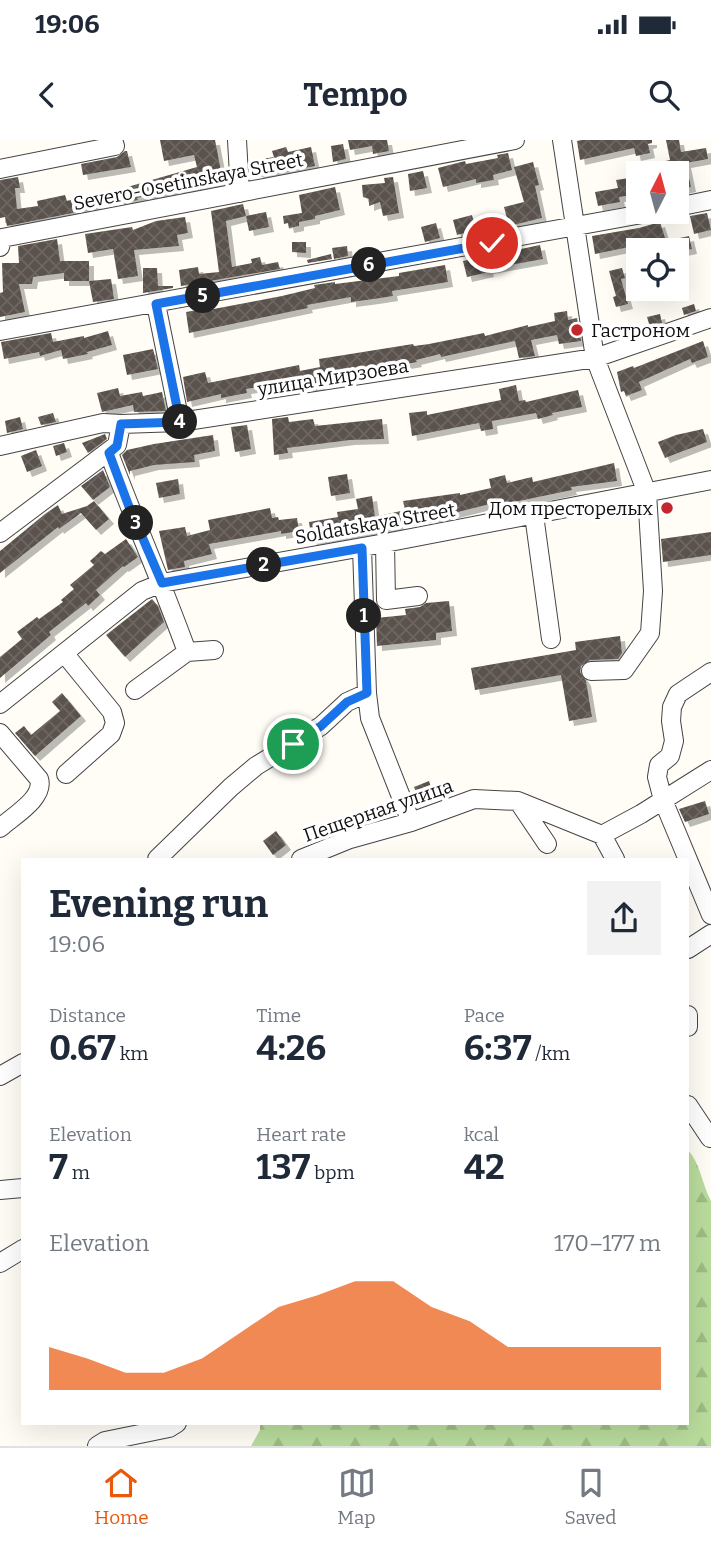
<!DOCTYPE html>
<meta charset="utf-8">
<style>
:root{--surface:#fff;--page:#f2f2f3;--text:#1f2937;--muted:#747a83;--line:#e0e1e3;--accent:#ea580c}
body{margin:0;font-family:Bitter,serif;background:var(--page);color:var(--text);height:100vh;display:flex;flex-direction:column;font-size:26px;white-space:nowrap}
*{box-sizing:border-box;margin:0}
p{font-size:23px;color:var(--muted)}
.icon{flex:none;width:38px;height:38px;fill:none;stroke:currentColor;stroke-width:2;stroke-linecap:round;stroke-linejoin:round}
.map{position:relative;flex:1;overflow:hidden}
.panel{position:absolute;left:21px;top:718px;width:668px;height:567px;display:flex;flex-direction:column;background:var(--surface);border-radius:0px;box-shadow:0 7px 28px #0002}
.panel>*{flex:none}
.needle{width:46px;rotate:6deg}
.controls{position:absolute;left:626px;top:21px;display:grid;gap:14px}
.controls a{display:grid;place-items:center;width:63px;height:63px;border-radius:0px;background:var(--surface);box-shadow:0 7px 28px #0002;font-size:35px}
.pin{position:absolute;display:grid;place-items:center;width:60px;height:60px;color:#fff;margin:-30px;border:4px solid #fff;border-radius:50%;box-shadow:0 2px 7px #0007}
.km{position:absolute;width:35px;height:35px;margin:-18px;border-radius:50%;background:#222;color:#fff;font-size:19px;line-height:35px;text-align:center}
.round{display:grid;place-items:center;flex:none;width:74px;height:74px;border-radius:0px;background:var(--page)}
.summary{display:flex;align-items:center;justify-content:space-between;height:119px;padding:0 28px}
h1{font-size:38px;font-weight:700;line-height:52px}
.figures{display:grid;grid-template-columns:repeat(3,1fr);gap:10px;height:119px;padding:7px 28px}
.figures div{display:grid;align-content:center}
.figures b{font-size:35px;font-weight:700}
.figures small{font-size:19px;font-weight:400}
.figures p{font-size:19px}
.chart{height:196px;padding:14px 28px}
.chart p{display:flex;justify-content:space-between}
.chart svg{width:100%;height:126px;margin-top:7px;fill:var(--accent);opacity:.7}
.status{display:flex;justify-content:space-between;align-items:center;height:49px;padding:0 35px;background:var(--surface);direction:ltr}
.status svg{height:19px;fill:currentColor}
header{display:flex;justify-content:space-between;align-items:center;height:91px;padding:0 28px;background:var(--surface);font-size:32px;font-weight:700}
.tabs{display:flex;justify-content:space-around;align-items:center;height:98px;border-top:2px solid var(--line);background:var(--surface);font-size:19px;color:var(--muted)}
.tabs a{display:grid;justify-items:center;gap:4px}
.tabs .selected{color:var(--accent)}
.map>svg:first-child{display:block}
.forest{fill:url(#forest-firs)}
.building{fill:url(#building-cross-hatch);filter:url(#shadow)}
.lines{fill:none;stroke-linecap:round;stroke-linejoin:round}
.minor-casing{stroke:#444;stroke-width:20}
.minor{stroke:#fff;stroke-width:18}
.route-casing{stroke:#fff;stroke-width:14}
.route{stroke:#1a73e8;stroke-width:9}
.poi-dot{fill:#c4262e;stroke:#fff;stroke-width:2.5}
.labels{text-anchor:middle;stroke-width:7;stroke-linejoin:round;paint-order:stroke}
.street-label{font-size:19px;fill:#111;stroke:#fff}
.poi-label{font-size:19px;fill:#111;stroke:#fff;text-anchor:start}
</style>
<div class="status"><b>19:06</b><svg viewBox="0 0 49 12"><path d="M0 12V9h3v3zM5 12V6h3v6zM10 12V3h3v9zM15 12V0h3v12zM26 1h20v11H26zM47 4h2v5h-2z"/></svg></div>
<header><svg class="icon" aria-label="back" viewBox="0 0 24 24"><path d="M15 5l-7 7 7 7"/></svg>Tempo<svg class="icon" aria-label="search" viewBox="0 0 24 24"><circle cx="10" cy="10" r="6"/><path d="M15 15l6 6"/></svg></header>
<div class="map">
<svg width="711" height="1306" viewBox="0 0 711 1306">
<defs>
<pattern id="forest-firs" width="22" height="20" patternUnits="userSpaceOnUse" patternTransform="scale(1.75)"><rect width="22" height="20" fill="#b9dc9c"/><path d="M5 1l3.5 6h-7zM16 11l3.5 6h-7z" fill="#9ebc85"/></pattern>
<pattern id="building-cross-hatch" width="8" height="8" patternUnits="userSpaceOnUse" patternTransform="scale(1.75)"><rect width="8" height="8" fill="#5a524d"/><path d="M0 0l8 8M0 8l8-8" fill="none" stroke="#6d6662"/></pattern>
<filter id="shadow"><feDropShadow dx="5" dy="5" stdDeviation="0" flood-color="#0004"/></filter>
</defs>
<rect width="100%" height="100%" fill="#fffdf5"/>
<path class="forest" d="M688,1010C700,1023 702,1044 711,1061V1306H251L260,1290V1283H688Z"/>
<path class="building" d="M160,0H215L223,41L161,52L137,58L138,60L120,64L117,50L197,27L194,15L164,21Z
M348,0H387L389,11L373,14L372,6L350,10Z
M582,0H652V3L648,4L650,13L636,16L634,8L580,20L577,1Z
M666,0H679L681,12L706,8L708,19L686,23L691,47L677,50V33H650L648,25L670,20Z
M343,4L346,19L333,22L331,6Z
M286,7L288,12L311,7L315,26L259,37L256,20L274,17L272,11Z
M125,11H127L131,27L83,35L81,24L117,17Z
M508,13L512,30L493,35L494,40L476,43V39L443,47L438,28L465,21L466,24L498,18L497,15Z
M533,22L539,45L535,46L542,78L509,86L504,67L524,62L514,27Z
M423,31L427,48L410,51L408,34Z
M18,37L20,48H15L17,69L38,66L37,61L65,55L67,61L95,54L98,68L7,86L5,77L0,78V40Z
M393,37L399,73L383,76L380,62L369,66V59L363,57L362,45L385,43L384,38Z
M629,38H639V54L619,57L620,62L598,66L595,52L618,48L616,40Z
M335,47L340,70L315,76V79L299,82V86L289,88L288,83L284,84L283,76L302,73L299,55Z
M243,64L246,76L226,81L232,127L252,123L251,119L260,117L262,125L278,122L280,129L181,146L179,130L198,127L199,134L219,132L211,71Z
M266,72L269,87L249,91L246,76Z
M707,73L711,90L694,94L690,76Z
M472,75L476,90L457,95L453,80Z
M185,77L188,93L177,95L179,106L134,110L138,136L118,139L113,109L88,113L85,94L132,87L133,90L156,81Z
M660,82L666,101L689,96L692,109L677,112V110H643L644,104L595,114L592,96L639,88Z
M436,83L440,98L425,102L421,87Z
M57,99L60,121H89V141H64V133L33,137L32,144H19L25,172L0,177V153L3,152L2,123H19L18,106Z
M292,102H306V113L292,112Z
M540,105L543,119L488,129L489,132L467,137L463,121Z
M347,106L348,116L334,119L332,108Z
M331,114L332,119L308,123L307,120Z
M445,125L448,142L392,151L393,156L374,159L351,162V157L307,165L308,168L189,193L186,172L203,169V171L282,156L315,148L314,145L335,142V144L399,136V133Z
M143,128H157L158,146H173V148L143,153Z
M622,128L625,138L621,139L628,164L616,167L613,157L616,156L609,131Z
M111,139L114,159L93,162L89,141Z
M694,164L696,171L684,175L682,168Z
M567,171L568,180L577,178L581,201L559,204L557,195L531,200L535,216L519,218L515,201L441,217L440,214L416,220L417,222L368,231L319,239L321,249L309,251L307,241L280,247L279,244L246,249L247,253L221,258V254L187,262L183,237L205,232L208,243L299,225L300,231L320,227L319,219L413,204L414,206L429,204L484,193L485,196L528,185V187L555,181L554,173Z
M660,174L662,183L650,187L647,177Z
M108,191L112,205L87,212L88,214L63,219L61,210L40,216L39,212L4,219L1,202L51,193L53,202L84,196V198Z
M703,201L708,217L692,223L690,219L639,242L642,250L626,256L624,251L621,252L617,232L633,226L634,228Z
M153,209L158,229L127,235L123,215Z
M516,245L519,261L525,260L526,262L578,250L582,267L552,273L553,275L538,279L536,273L492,281L493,289L481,291L479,283L412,296L409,273L427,271V275L501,260L499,249Z
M118,248L120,256L142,252L143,256L162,252L166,271L134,272L133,265L102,272L97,253Z
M53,273L56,282L41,285L38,277Z
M20,277L23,289L7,293L5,281Z
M288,277L289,282L313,279L315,286L382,279L384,299L350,300L287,308L288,313L274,315L272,279Z
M247,285L251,309L235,312L231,287Z
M703,289L707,302L665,318L658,302L676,295Z
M105,294L107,299L88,313L82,303Z
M213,295L215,311L194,315L195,322L154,325L130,331V335L122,315L127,310L154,304Z
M64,303L67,312L56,316L53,306Z
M36,310L42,326L27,332L21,316Z
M614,323L617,341L571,347L572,350L495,366L494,363L442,376L398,382L399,387L378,393L312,402L309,382L338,377L337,372L358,369L356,359L372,356L375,377L405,370L403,361L460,353V355L491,348L489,339L505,335L507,343L532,337L533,342Z
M103,330L110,347L93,360L81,346Z
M347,334L350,353L331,356L328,337Z
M178,339L180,354L159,358L156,343Z
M94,361L109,379L96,390L81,373L59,389L58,387L0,433V411L45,374L58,365L62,374L87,366Z
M270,368L272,378L278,377L279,380L297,378L299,391L281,394V391L209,404L212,414L184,421L185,427L168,430L159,391L185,387L187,396L210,390L208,380Z
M711,392V415L663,422L661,399Z
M126,399L138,417L124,427L123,426L96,450L100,455L88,466L86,463L49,492L51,495L0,538V517L22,499L17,492L37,477L39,479L63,462L61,460L74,449L70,445L94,425L90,421L101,411L105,414Z
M152,459L158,466L164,482L125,517L106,495Z
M449,461L452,491L436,493V500L377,506L376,478L406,475L405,469L420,467L426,463Z
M620,496L622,513L618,519L590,520L581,526L580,532L586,541L592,577L569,581L561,535L475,550L471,528L576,510L575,502Z
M62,553L81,576L35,616L15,593L24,586L31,595L60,571L52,562Z
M429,641L433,653L419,659L414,647Z
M705,661L709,674L685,682L679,669Z
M276,691L286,705L273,715L263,701Z"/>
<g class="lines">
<defs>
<path id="minor" d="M237,0L240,53
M562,0L595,218L647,353L653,451L650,493L624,530L591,531
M0,29L115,6L113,0
M677,67L711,60
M0,107L2,98L515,0
M156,164L180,282
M0,191L653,72
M0,306L103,283L121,284
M109,313C134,380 163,445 187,512L135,550
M534,375L551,499
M0,393L117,305L121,284L180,282L595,218L711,178
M385,403L386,460L418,456
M362,408L367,553L370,578L411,682
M187,512L214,510
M64,513L112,572L115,583L111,594L66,634
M711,532L678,554L672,567L671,581L674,601L670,616L659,625L657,637L663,660L711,775
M0,564L142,451L162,443L385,403L711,340
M0,593L39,639C45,658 13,676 0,688
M518,661L547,704
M602,695L641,674L711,630
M157,719L231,647L256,626L321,586L347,562L367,553
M301,719L350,699L411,682L474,659L518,661L602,695L615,719
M688,809L711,794
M688,875V887
M0,936L23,923
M688,965L710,998
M0,1050L23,1048
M0,1123L23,1109
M97,1306L105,1301L169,1288L177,1283"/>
</defs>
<use href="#minor" class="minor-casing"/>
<use href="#minor" class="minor"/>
</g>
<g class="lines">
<defs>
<path id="route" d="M293,604L321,586L347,562L367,553L362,408L162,443L128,364L109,313L117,306L121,284L180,282L156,164L492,103"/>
</defs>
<use href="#route" class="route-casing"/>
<use href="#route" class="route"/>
</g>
<g class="poi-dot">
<circle cx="577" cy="190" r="7"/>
<circle cx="667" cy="368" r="7"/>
</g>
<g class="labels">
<g class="street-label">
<text transform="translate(188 41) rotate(-11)" y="7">Severo-Osetinskaya Street</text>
<text transform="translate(333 237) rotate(-9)" y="7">улица Мирзоева</text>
<text transform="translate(375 383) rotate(-10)" y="7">Soldatskaya Street</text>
<text transform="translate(378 670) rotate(-19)" y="7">Пещерная улица</text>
</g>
<g class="poi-label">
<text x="591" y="197">Гастроном</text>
<text x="653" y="375" text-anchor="end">Дом престорелых</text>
</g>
</g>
</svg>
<div class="controls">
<a><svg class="needle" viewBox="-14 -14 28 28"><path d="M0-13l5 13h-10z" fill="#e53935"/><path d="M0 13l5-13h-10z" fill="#747a83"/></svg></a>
<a><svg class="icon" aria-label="locate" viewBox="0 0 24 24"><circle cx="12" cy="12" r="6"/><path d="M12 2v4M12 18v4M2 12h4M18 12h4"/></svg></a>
</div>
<div class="pin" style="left:293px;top:604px;background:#1e9e55"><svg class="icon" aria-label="arrive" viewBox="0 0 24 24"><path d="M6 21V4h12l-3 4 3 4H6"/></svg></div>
<div class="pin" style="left:492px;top:103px;background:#d93025"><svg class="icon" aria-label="check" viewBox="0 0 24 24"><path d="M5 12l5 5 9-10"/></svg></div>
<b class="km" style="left:364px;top:476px">1</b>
<b class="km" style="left:264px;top:425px">2</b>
<b class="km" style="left:136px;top:383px">3</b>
<b class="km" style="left:180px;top:282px">4</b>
<b class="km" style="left:203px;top:156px">5</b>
<b class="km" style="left:369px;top:125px">6</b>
<section class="panel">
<div class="summary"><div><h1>Evening run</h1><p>19:06</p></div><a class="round"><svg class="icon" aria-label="share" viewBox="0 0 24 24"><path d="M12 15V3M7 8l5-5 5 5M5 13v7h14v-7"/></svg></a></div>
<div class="figures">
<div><p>Distance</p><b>0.67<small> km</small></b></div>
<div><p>Time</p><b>4:26</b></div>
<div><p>Pace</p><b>6:37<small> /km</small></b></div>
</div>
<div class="figures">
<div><p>Elevation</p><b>7<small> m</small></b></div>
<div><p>Heart rate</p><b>137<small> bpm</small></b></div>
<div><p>kcal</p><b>42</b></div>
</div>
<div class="chart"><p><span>Elevation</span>170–177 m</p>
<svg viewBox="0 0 160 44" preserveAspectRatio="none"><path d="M0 44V29L10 33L20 38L30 38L40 33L50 24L60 15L70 11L80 6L90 6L100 15L110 20L120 29L130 29L140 29L150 29L160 29V44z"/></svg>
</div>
</section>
</div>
<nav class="tabs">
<a class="selected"><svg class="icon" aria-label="home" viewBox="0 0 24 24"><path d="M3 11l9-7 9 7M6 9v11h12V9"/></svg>Home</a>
<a><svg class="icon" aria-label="map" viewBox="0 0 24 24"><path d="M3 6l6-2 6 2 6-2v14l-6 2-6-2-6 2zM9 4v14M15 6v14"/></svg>Map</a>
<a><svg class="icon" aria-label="saved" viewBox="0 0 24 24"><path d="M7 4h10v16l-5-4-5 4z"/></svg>Saved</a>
</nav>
